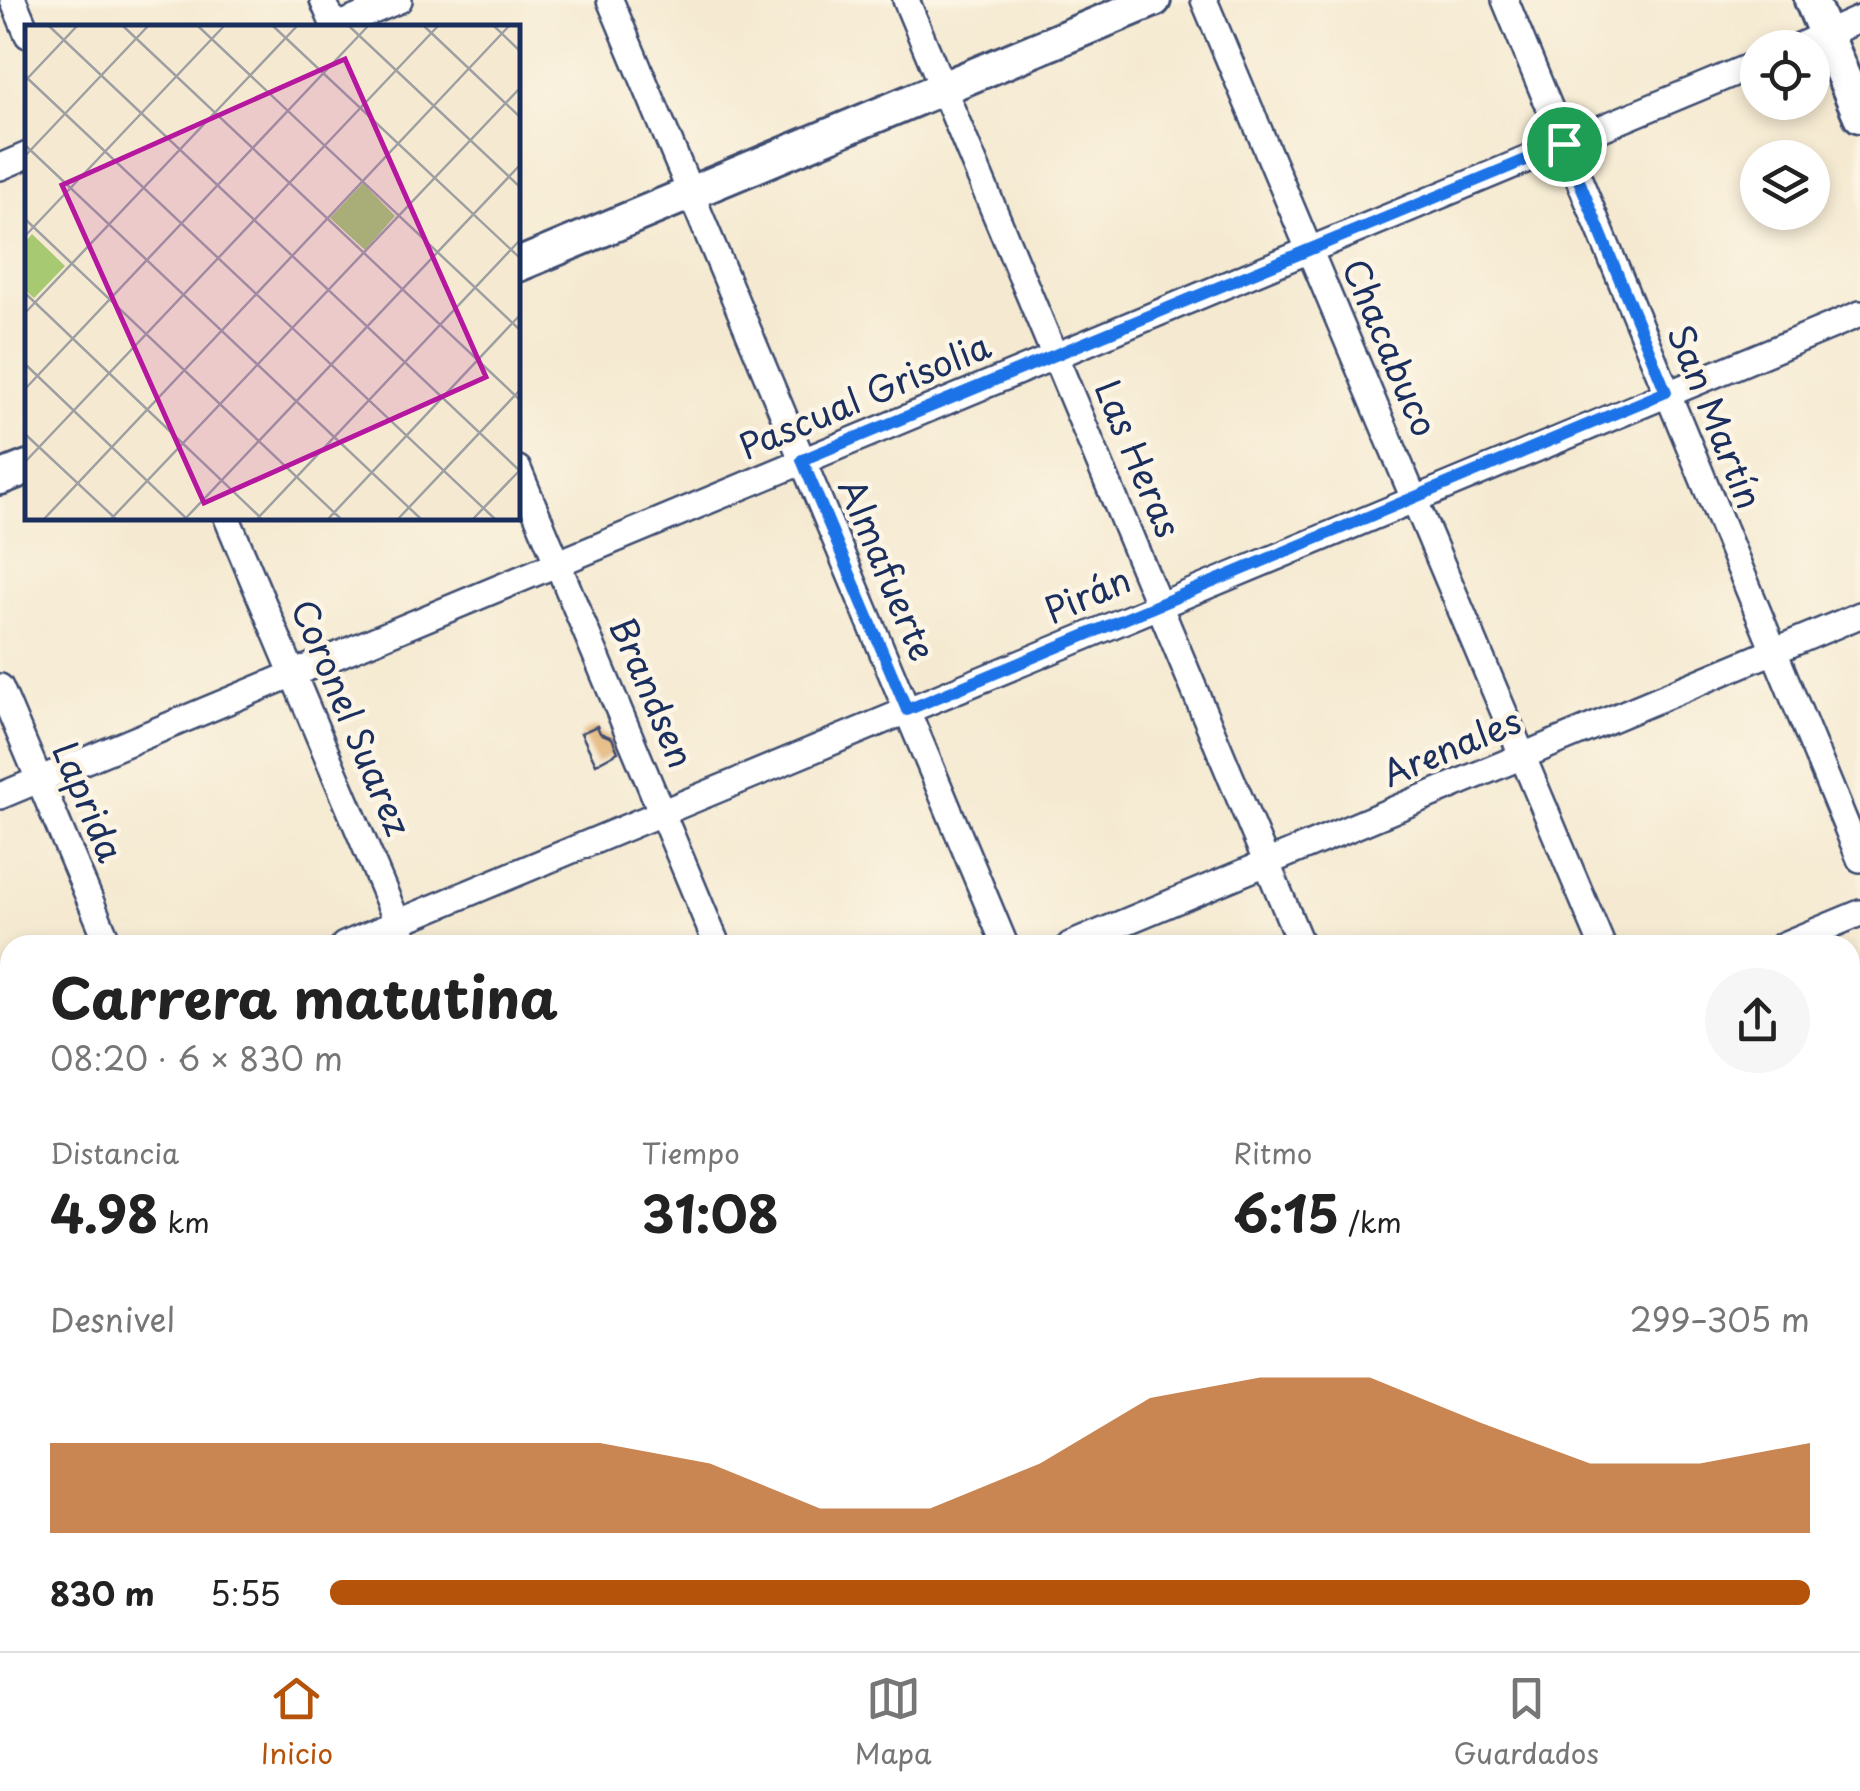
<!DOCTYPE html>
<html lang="es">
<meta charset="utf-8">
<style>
:root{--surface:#fff;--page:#f6f6f6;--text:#222;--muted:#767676;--line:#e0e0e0;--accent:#b45309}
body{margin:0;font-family:"Playpen Sans",sans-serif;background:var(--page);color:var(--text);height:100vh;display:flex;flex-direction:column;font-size:38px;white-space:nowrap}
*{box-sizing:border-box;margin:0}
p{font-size:32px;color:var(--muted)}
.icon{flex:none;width:55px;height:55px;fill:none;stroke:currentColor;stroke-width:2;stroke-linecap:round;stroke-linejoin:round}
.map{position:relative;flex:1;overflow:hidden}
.sheet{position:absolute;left:0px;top:935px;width:1860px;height:718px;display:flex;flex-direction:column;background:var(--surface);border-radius:30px 30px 0 0;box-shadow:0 5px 15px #0003}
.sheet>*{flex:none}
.buttons{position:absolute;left:1740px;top:30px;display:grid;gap:20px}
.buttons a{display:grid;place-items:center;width:90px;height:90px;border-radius:50%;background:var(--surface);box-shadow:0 5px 15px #0003;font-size:50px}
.pin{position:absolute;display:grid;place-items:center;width:85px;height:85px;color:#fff;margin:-42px;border:5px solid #fff;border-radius:50%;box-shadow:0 2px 10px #0007}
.round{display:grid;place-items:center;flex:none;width:105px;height:105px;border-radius:52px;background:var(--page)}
.headline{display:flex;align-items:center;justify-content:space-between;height:170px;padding:0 50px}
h1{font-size:55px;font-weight:700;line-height:75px}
.stats{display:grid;grid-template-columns:repeat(3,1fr);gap:15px;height:170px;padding:10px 50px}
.stats div{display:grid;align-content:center}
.stats b{font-size:50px;font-weight:700}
.stats small{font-size:28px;font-weight:400}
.stats p{font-size:28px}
.chart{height:280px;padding:20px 50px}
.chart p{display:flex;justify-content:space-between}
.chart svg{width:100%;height:180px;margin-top:10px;fill:var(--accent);opacity:.7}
ul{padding:0 50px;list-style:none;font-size:32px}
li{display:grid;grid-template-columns:160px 120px 1fr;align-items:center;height:75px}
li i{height:25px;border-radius:12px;background:var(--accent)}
.tab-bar{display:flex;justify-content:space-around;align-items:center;height:140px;border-top:2px solid var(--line);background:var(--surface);font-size:28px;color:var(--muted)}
.tab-bar a{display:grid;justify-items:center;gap:5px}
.tab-bar .active{color:var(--accent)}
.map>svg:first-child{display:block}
.building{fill:#deaa68}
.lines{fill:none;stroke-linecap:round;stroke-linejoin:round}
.minor-casing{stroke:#3c4b6f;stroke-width:30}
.major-casing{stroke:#3c4b6f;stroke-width:38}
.minor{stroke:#fff;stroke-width:25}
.major{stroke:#fff;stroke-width:32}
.route-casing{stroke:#fff;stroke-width:20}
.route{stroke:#1a73e8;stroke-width:12}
.labels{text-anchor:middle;stroke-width:9;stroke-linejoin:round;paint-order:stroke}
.street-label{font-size:35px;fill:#1b2f5e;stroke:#fcf5e5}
.inset-road{fill:none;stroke:#9e9fa3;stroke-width:2.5}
.view{fill:#b5179e;fill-opacity:0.15;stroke:#b5179e;stroke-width:5}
.inset-edge{fill:none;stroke:#1b2f5e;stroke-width:5}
</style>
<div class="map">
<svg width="1860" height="1651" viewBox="0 0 1860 1651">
<rect width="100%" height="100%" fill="#fcf5e5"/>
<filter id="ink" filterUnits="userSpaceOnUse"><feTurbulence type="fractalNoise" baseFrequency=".01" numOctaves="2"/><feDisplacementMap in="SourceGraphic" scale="20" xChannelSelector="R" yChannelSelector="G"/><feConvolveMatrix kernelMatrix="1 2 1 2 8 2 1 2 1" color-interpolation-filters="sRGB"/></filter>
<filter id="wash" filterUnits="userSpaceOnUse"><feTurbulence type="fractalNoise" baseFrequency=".0048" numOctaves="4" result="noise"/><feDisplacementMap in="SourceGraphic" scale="40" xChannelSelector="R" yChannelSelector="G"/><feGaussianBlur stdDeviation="2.25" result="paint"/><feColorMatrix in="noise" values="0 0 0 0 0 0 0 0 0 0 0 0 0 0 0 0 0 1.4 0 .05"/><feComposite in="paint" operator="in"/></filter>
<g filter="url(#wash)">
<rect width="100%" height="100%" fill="#f5ead1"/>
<g id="blocks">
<path class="building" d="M597,726L600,733L612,738L618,752L596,764L581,733Z"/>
</g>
</g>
<g filter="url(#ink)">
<use href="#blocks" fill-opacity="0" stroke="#3c4b6f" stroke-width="2.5"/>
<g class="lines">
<defs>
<path id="minor" d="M13,0L28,35
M323,0L335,28
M610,0L1005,945
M906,0L1301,945
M1204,0L1602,945
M1505,0L1860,859
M333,28L399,0
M1795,48L1860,19
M0,167L28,155
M518,469L717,945
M227,518L407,945
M0,687L109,945
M0,796L1758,63
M344,945L1860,314
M1070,945L1860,615
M1783,945L1860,913
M0,1087L10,1083
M1850,1209L1860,1205
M0,1400L10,1424
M1850,1511L1860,1507
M1850,1541L1860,1565
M400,1642L403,1651
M698,1642L702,1651
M1004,1642L1007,1651
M1296,1642L1300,1651
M1593,1642L1596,1651
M92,1651L113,1642
M787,1651L807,1642
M1522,1651L1542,1642"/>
<path id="major" d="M1811,0L1860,116
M518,265L1154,0
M0,478L28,467"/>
</defs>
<use href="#minor" class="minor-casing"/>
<use href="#major" class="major-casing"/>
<use href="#minor" class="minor"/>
<use href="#major" class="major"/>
</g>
</g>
<g class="lines" filter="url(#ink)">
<defs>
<path id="route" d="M1564,144L1666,392L907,710L802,460Z"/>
</defs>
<use href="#route" class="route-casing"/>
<use href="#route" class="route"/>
</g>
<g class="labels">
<g class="street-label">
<text transform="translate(1389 348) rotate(67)" y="12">Chacabuco</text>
<text transform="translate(865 397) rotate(-23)" y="12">Pascual Grisolia</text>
<text transform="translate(1714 417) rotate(68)" y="12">San Martín</text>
<text transform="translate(1137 459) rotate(67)" y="12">Las Heras</text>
<text transform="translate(886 570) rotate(67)" y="12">Almafuerte</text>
<text transform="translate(1088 596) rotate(-23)" y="12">Pirán</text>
<text transform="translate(651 693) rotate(67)" y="12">Brandsen</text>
<text transform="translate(350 718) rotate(67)" y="12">Coronel Suarez</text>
<text transform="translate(1452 748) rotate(-23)" y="12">Arenales</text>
<text transform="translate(87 802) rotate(67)" y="12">Laprida</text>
</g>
</g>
<g transform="translate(25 25)">
<rect width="495" height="495" fill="#f5ead1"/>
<path d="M338,158L370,191L340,225L305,193ZM7,209L40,241L9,273L0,265V217Z" fill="#a7c971"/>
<path class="inset-road" d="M24,1L495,446M98,1L495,375M173,1L495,305M248,1L495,233M324,1L495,162M399,1L495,92M469,1L495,26M0,51L470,494M0,56L52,1M0,120L396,494M0,131L123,1M0,194L316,494M0,211L199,1M0,268L236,493M0,288L272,1M0,339L162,494M0,364L343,1M0,409L91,494M0,437L413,1M19,494L484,1M86,494L495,63M160,494L495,140M232,494L495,215M303,494L495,290M373,494L495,365M448,494L495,445"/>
<path class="view" d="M320,34L461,352L179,478L37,160Z"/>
<rect width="495" height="495" class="inset-edge"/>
</g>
</svg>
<div class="buttons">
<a><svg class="icon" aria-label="locate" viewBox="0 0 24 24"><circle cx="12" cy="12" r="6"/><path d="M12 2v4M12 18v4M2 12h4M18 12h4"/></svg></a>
<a><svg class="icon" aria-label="layers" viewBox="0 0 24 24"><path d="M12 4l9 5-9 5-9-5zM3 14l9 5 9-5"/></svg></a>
</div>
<div class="pin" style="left:1564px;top:144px;background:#1e9e55"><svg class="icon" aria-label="arrive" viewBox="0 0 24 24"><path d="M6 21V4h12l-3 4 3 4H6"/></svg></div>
<section class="sheet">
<div class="headline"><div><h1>Carrera matutina</h1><p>08:20 · 6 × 830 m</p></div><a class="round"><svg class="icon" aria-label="share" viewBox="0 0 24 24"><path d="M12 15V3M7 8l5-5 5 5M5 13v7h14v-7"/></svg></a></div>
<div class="stats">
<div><p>Distancia</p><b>4.98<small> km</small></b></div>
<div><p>Tiempo</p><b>31:08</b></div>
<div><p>Ritmo</p><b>6:15<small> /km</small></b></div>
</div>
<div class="chart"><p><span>Desnivel</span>299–305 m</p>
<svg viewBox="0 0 160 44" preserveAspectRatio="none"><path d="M0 44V22L10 22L20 22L30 22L40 22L50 22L60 27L70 38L80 38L90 27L100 11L110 6L120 6L130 17L140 27L150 27L160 22V44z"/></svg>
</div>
<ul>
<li><b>830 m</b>5:55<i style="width:100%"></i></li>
</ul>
</section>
</div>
<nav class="tab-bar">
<a class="active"><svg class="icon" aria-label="home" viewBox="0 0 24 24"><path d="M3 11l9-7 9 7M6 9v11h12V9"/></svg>Inicio</a>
<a><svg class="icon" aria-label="map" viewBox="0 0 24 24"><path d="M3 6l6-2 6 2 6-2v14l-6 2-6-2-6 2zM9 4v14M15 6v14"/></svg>Mapa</a>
<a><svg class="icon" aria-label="saved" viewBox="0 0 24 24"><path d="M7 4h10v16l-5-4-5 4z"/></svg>Guardados</a>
</nav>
